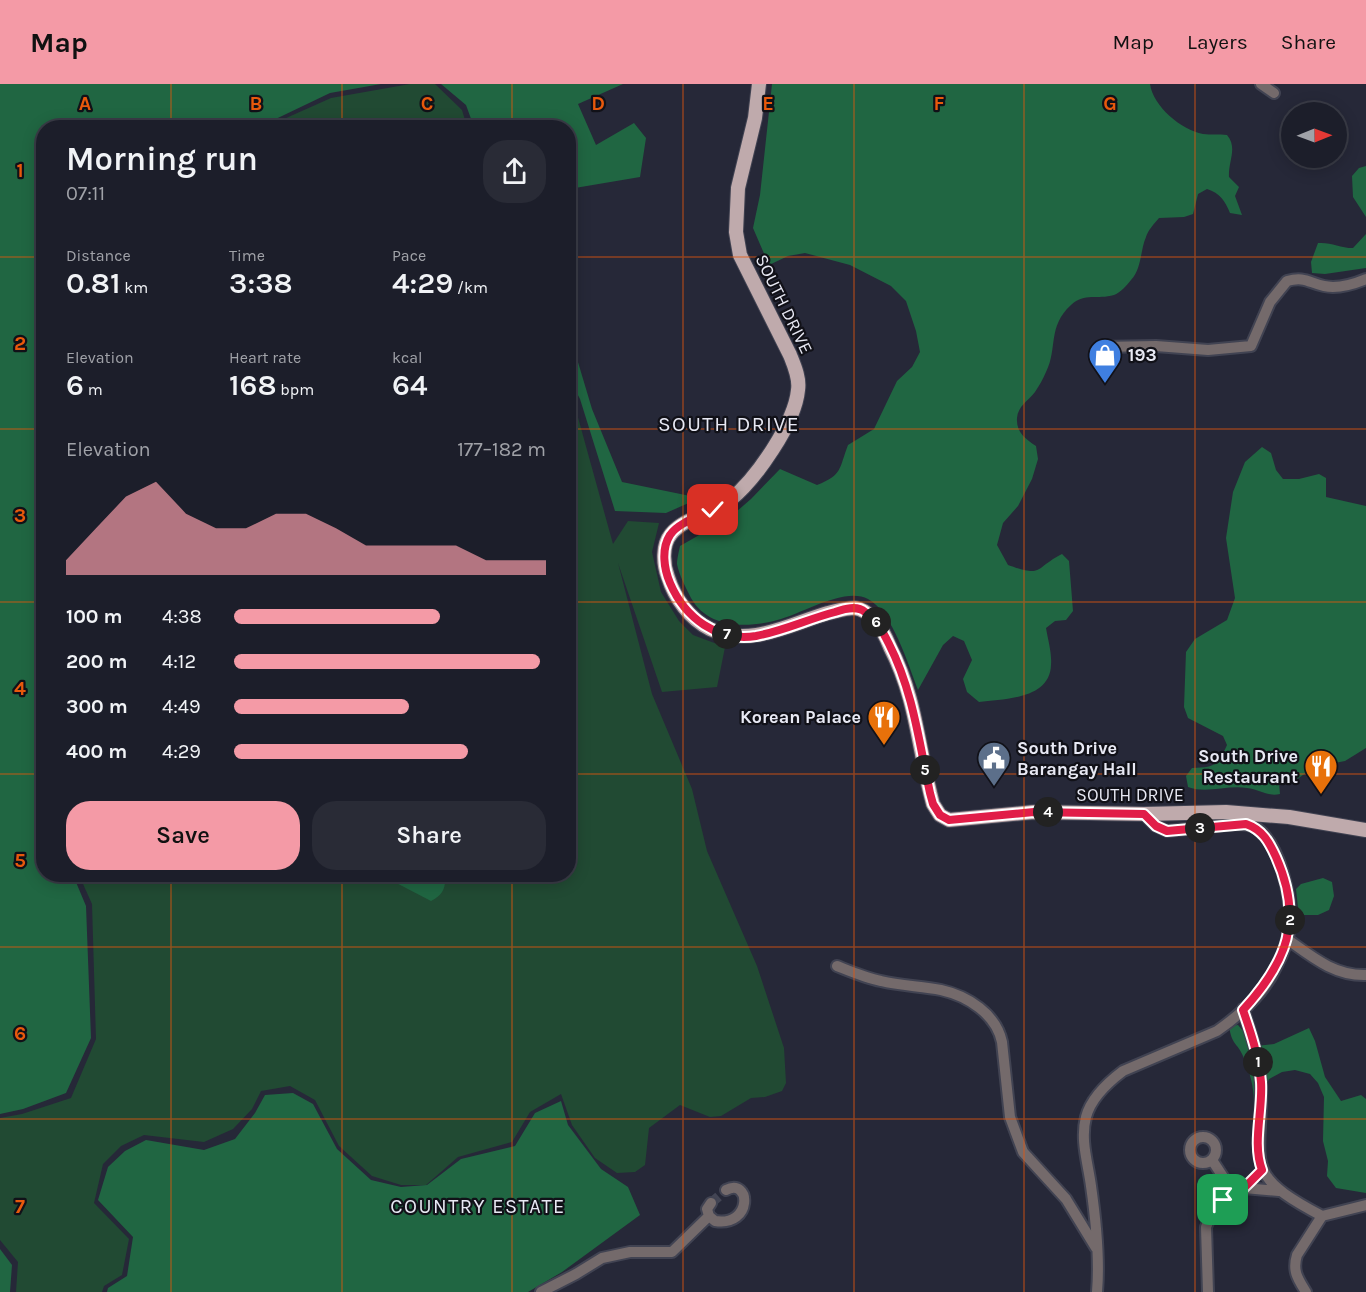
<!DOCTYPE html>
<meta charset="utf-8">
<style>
:root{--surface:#1c1e2a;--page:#292b36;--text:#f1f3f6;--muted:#a0a2a8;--line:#3a3c47;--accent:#f49aa6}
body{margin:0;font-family:Karla,sans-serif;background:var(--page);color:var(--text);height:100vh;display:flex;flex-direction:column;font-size:22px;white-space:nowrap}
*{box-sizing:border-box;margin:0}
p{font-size:20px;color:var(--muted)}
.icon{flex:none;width:33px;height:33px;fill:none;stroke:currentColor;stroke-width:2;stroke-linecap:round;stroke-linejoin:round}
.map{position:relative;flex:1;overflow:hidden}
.sheet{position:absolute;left:36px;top:36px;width:540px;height:762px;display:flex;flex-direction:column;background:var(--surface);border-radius:24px;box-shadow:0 3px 15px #0003,0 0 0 2px var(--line)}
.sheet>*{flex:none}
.needle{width:39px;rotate:89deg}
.tools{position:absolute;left:1281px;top:18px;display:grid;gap:12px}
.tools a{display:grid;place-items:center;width:66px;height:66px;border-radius:50%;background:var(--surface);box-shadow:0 3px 15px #0003,0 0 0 2px var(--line);font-size:30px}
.pin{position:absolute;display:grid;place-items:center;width:51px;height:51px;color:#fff;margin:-26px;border-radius:12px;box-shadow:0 3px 9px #0006}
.km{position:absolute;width:30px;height:30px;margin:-15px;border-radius:50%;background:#222;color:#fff;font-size:16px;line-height:30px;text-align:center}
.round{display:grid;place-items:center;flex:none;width:63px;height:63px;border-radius:24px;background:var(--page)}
.head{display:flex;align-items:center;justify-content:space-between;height:102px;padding:0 30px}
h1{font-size:33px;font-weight:600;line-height:45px}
.stats{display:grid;grid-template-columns:repeat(3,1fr);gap:9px;height:102px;padding:6px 30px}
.stats div{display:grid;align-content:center}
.stats b{font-size:30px;font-weight:600}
.stats small{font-size:16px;font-weight:400}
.stats p{font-size:16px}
.chart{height:168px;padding:12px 30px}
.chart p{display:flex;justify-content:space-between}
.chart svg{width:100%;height:108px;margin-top:6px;fill:var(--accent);opacity:.7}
.action{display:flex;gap:12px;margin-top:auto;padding:12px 30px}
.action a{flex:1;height:69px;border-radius:24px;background:var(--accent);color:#111;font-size:24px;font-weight:600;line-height:69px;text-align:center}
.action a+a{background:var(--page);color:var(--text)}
ul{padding:0 30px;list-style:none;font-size:20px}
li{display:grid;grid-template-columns:96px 72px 1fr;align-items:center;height:45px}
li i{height:15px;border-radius:8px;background:var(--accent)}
header{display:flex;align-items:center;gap:36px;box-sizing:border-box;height:84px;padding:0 30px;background:var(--accent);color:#111}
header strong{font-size:28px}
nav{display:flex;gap:33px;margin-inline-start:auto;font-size:21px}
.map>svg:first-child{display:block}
.green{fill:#214a33}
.forest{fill:#206642}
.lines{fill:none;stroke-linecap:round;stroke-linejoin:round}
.minor-tunnel{stroke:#434554;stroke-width:10;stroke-dasharray:10 5;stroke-linecap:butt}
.minor-casing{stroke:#414352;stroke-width:14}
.major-casing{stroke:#414352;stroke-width:16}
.minor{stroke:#746a6b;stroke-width:10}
.major{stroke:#bfaaac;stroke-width:14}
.route-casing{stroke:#fff;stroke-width:12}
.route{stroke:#e11d48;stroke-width:8}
.grid{fill:none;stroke:#e8590c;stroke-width:1.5;stroke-opacity:0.55}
.labels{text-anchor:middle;stroke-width:4.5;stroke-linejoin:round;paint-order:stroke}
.street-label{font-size:18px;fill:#e8e9f4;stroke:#111118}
.poi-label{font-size:18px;font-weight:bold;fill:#e8e9f4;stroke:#111118;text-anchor:start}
.neighbourhood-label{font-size:20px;letter-spacing:1.5px;fill:#e8e9f4;stroke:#111118}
.quarter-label{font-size:21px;letter-spacing:1.5px;fill:#e8e9f4;stroke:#111118}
.grid-label{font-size:20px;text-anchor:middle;font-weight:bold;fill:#e8590c;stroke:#111118;stroke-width:4.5;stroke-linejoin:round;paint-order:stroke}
</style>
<header>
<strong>Map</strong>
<nav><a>Map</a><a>Layers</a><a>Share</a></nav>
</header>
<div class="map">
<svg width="1366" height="1208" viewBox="0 0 1366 1208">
<rect width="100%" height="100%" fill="#262838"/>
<path class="green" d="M410,0H435L462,26L467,43H266L331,14Z
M569,310L574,319L613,460L628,437L659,439L652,468L661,508L679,537L693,551L725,563L717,603L662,608L618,479L652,610L692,705L707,767L757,882L784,964L786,999L782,1007L765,1013L751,1014L721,1032L710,1033L680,1021L649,1044L645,1081L635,1088L617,1089L595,1074L572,1041L561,1010L530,1028L512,1058L458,1073L426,1101H401L372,1092L339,1062L315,1016L290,1002L261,1007L252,1025L233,1045L204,1058L144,1051L121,1062L103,1080L94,1119L129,1155L122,1191L104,1202L102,1208H16L18,1178L0,1156V1034L22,1030L71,1014L96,955L92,820L79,791L568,790Z"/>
<path class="forest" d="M0,0H381L330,9L259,43L44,44V790L73,791L86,822L91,954L66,1009L23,1025L0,1030Z
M441,0H623L578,20L596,61L634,39L646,54L640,93L569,105L568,44L474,43L466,21Z
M772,0H1150C1153,22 1181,46 1203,50C1211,51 1219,50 1227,51C1238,64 1228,77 1229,93L1239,103L1235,112L1242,131L1230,129C1225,117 1220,109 1207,105L1198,110L1193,130L1184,133L1159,134C1154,140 1148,146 1146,153C1140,167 1142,184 1131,196C1127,201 1120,209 1114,211C1097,216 1085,208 1071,221C1047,243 1058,264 1046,288C1043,295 1039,302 1035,308C1028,317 1018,322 1017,334C1016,348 1025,355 1036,362L1038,375L1032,395L1018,422L1003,439L997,461L1008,481C1044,494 1034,484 1062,470L1069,477L1073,527L1066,536L1055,537L1046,544C1048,556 1052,569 1051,581C1050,615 1005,615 979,618L967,608L963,595L972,576L964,557L953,552L943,561L918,606C908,580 893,529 868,515C845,503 803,529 781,535C750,544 709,546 691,514C686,504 679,491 677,480C677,475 679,467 680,462L729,434L751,415L780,385L817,401C843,391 839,384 848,361L874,345L897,297L912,283L920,268L916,247L906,217L891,202L850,181L805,169L788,172L769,181L753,144L760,111Z
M1366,82V133L1353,113L1352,92L1359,84Z
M1366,150V184L1325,190L1312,189L1311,178L1318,159C1331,158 1340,164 1353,164Z
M569,248L592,325L622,398L700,414L666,429L615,427L580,315L569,294Z
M1262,363L1271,369L1276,386L1283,395H1299L1319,390L1326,394V413L1366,422V664L1345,677L1314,683L1296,696L1279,699L1280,710C1267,713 1259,705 1247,704C1227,701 1206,710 1188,703L1186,692L1192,684C1214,683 1217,683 1227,661L1223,652L1188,634L1184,623L1186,568L1195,555L1227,536L1235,514L1226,454L1233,408L1245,378Z
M381,791H445C446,804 443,811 431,817Z
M1323,794L1332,798L1334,812L1329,826L1318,831H1304L1298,824L1296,805L1301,800Z
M1238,941L1256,962L1274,960L1309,944L1315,957L1325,993L1341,1017L1361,1011L1366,1015V1109L1336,1104L1327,1092L1328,1077L1323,1057L1324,1013L1318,999L1310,990L1295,986L1282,988L1269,995L1262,1011L1254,1020C1254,1003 1250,988 1243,972C1237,958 1232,962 1229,942Z
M293,1009L313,1020L337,1065L371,1096L401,1103L427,1101L461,1075L515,1062L535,1029L561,1017L568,1041L601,1085L628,1103L640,1131L562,1188L528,1208H107L108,1204L127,1192L133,1153L98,1116L108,1083L125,1067L146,1056L204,1066L235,1055L255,1029L265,1011Z
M0,1165L12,1181L10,1208H0Z"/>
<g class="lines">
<path class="minor-tunnel" d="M711,1119L726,1106"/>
<defs>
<path id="minor" d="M1261,0L1274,9
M1100,263L1156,262L1208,266L1251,262L1270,218L1287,197C1305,192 1309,199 1324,202C1338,205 1354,200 1366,195
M1287,855C1311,872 1334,892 1366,891
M837,882C852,888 866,894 881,897C901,902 922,902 941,906C968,912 996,930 1002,958L1010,1033L1023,1068L1066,1115L1096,1164
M1243,925C1251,950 1260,976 1261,1002C1262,1083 1241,1089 1322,1132L1366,1121
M1190 1066a13 13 0 1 1 26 0a13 13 0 1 1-26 0Z
M1212,1076L1233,1108
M711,1119L707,1125L709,1132L715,1137C753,1143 751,1093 726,1106
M541,1208L576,1190L602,1174L630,1168H672L709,1132
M1097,1208C1100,1173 1096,1137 1091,1102C1088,1079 1080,1056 1086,1033C1091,1014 1107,999 1123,987L1217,947C1240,931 1264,909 1276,883C1283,870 1289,854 1290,839C1291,812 1280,762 1258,745C1251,740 1243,740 1236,740L1167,747L1156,742L1144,730
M1208,1208L1206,1143L1212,1129L1229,1111L1244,1104L1279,1107
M1306,1208C1298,1195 1292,1187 1297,1171L1322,1132"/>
<path id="major" d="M759,0L755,34L738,104L736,148L740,171L790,271C794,281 800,294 798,306C795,339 756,395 730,416C713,430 685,433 671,450C662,461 663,480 668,493C675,515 690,535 710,545C750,564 790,540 828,529C837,527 846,524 855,524C863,525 869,530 874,535C881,543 886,553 890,563C917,615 918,665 933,720L940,731L949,736L1034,728L1144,730L1226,728L1289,733L1366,746"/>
</defs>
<use href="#minor" class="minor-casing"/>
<use href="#major" class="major-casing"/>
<use href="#minor" class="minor"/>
<use href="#major" class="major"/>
</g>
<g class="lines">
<defs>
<path id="route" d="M713,426C699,433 679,438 670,451C661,465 664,485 670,499C685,534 717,558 756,552C783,547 808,535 835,528C844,525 857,521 865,528C877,536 883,548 889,560C913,607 919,658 930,709L933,720L940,731L949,736L1034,728L1144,730L1156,742L1167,747L1246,740C1263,746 1269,758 1276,773C1304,836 1287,878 1243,926C1251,949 1259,973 1261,998C1263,1027 1252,1059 1262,1086L1244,1104L1236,1106L1223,1116"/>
</defs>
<use href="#route" class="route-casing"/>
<use href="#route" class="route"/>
</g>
<path class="grid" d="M171,0V44M342,0V44M512,0V44M683,0V1208M854,0V1208M1024,0V1208M1195,0V1208M0,173H44M568,173H1366M0,345H44M568,345H1366M0,518H44M568,518H1366M0,690H44M568,690H1366M171,790V1208M342,790V1208M512,790V1208M0,863H1366M0,1035H1366"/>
<defs>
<symbol id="shop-pin" viewBox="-11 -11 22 30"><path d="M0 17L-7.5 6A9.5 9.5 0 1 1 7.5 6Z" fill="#3f7fe0" stroke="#111118"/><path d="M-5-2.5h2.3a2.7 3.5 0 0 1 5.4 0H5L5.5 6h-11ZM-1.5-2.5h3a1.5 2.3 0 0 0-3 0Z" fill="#fff"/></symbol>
<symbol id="restaurant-pin" viewBox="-11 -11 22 30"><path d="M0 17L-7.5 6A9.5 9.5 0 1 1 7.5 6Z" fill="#e8710a" stroke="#111118"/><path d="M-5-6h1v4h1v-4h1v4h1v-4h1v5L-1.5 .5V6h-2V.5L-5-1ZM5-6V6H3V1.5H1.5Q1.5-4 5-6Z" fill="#fff"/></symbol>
<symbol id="civic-pin" viewBox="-11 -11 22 30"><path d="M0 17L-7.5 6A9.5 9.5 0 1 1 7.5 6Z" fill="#5c6f8a" stroke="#111118"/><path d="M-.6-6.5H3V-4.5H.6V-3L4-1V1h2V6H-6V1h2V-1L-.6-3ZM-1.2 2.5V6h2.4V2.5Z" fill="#fff"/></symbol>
</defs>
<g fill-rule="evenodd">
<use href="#shop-pin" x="1086" y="252" width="38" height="52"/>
<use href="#restaurant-pin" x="865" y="614" width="38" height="52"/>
<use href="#civic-pin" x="975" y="655" width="38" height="52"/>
<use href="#restaurant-pin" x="1302" y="663" width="38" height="52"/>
</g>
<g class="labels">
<g class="street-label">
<text transform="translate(784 220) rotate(64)" y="6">SOUTH DRIVE</text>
<text x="1130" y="717">SOUTH DRIVE</text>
</g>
<g class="poi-label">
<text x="1128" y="277">193</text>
<text x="861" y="639" text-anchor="end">Korean Palace</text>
<text x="1017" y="670">South Drive<tspan x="1017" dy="21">Barangay Hall</tspan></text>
<text x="1298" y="678" text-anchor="end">South Drive<tspan x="1298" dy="21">Restaurant</tspan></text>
</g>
<g class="neighbourhood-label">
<text x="478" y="1129">COUNTRY ESTATE</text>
</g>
<g class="quarter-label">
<text x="729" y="347">SOUTH DRIVE</text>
</g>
</g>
<g class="grid-label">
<text x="85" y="26">A</text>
<text x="256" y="26">B</text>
<text x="427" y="26">C</text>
<text x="598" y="26">D</text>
<text x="768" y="26">E</text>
<text x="939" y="26">F</text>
<text x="1110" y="26">G</text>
<text x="20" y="93">1</text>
<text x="20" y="266">2</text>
<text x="20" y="438">3</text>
<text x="20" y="611">4</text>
<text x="20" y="783">5</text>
<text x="20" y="956">6</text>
<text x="20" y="1129">7</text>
</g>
</svg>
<div class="tools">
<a><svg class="needle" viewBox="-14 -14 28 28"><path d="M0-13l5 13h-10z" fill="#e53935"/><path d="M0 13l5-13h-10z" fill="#a0a2a8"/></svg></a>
</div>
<div class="pin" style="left:1223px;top:1116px;background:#1e9e55"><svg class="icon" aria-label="arrive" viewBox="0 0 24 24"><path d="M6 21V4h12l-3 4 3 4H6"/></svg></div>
<div class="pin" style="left:713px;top:426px;background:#d93025"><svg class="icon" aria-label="check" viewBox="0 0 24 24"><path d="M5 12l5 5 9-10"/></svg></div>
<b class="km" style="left:1258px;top:978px">1</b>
<b class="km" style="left:1290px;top:836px">2</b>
<b class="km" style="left:1200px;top:744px">3</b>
<b class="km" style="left:1048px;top:728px">4</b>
<b class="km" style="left:925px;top:686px">5</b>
<b class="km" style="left:876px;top:538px">6</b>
<b class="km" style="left:727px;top:550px">7</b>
<section class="sheet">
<div class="head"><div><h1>Morning run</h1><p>07:11</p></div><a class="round"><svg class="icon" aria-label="share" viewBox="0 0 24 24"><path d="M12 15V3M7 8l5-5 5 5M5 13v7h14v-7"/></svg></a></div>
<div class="stats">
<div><p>Distance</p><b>0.81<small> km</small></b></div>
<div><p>Time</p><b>3:38</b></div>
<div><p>Pace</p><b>4:29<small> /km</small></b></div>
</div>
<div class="stats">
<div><p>Elevation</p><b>6<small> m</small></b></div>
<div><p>Heart rate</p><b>168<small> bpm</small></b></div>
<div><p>kcal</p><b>64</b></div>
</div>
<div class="chart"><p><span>Elevation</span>177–182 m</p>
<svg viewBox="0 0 160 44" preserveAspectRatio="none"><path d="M0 44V38L10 25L20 12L30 6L40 19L50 25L60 25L70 19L80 19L90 25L100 32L110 32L120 32L130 32L140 38L150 38L160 38V44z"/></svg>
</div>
<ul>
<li><b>100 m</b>4:38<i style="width:66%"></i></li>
<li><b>200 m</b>4:12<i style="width:98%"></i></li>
<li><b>300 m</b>4:49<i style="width:56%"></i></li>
<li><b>400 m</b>4:29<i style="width:75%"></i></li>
</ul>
<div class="action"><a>Save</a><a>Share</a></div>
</section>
</div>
